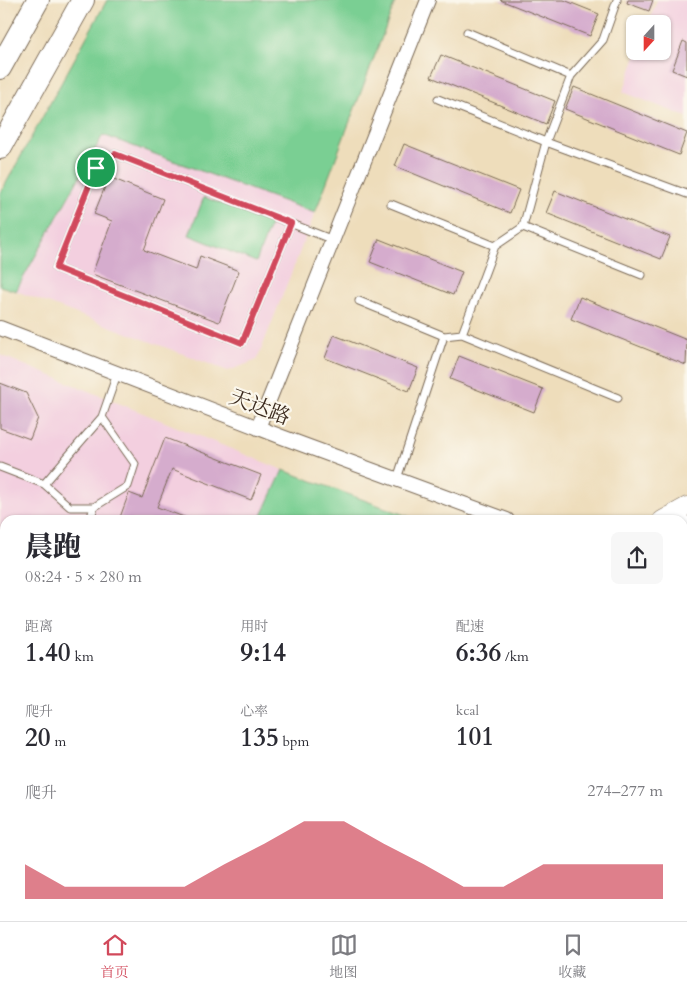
<!DOCTYPE html>
<html lang="zh">
<meta charset="utf-8">
<style>
:root{--surface:#fff;--page:#f7f7f7;--text:#2b2b33;--muted:#7c7c81;--line:#e1e1e2;--accent:#d1495b}
body{margin:0;font-family:Cardo,"Noto Serif SC",serif;background:var(--page);color:var(--text);height:100vh;display:flex;flex-direction:column;font-size:19px;white-space:nowrap}
*{box-sizing:border-box;margin:0}
p{font-size:16px;color:var(--muted)}
.icon{flex:none;width:28px;height:28px;fill:none;stroke:currentColor;stroke-width:2;stroke-linecap:round;stroke-linejoin:round}
.map{position:relative;flex:1;overflow:hidden}
.drawer{position:absolute;left:0px;top:515px;width:688px;height:406px;display:flex;flex-direction:column;background:var(--surface);border-radius:15px 15px 0 0;box-shadow:0 1px 4px #0004}
.drawer>*{flex:none}
.needle{width:32px;rotate:201deg}
.tools{position:absolute;left:626px;top:15px;display:grid;gap:10px}
.tools a{display:grid;place-items:center;width:45px;height:45px;border-radius:8px;background:var(--surface);box-shadow:0 1px 4px #0004;font-size:25px}
.pin{position:absolute;display:grid;place-items:center;width:42px;height:42px;color:#fff;margin:-21px;border:2px solid #fff;border-radius:50%;box-shadow:0 1px 5px #0007}
.round{display:grid;place-items:center;flex:none;width:52px;height:52px;border-radius:8px;background:var(--page)}
.headline{display:flex;align-items:center;justify-content:space-between;height:85px;padding:0 25px}
h1{font-size:28px;font-weight:800;line-height:38px}
.stats{display:grid;grid-template-columns:repeat(3,1fr);gap:8px;height:85px;padding:5px 25px}
.stats div{display:grid;align-content:center}
.stats b{font-size:25px;font-weight:800}
.stats small{font-size:14px;font-weight:400}
.stats p{font-size:14px}
.chart{height:140px;padding:10px 25px}
.chart p{display:flex;justify-content:space-between}
.chart svg{width:100%;height:90px;margin-top:5px;fill:var(--accent);opacity:.7}
.tab-bar{display:flex;justify-content:space-around;align-items:center;height:70px;border-top:1px solid var(--line);background:var(--surface);font-size:14px;color:var(--muted)}
.tab-bar a{display:grid;justify-items:center;gap:2px}
.tab-bar .on{color:var(--accent)}
.map>svg:first-child{display:block}
.built{fill:#f3cfdf}
.industrial{fill:#cfbdce}
.green{fill:#7acf93;stroke:#5a7c58}
.water{fill:#67a1d7;stroke:#51667a}
.building{fill:#d5accd}
.lines{fill:none;stroke-linecap:round;stroke-linejoin:round}
.service-casing{stroke:#7a6955;stroke-width:9}
.minor-casing{stroke:#7a6955;stroke-width:16}
.tertiary-casing{stroke:#7a6955;stroke-width:19}
.trunk-casing{stroke:#7a6955;stroke-width:24}
.service{stroke:#fff;stroke-width:7}
.minor{stroke:#fff;stroke-width:14}
.tertiary{stroke:#fff;stroke-width:18}
.trunk{stroke:#fff;stroke-width:22}
.route-casing{stroke:#fff;stroke-width:10}
.route{stroke:#d1495b;stroke-width:6}
.labels{text-anchor:middle;stroke-width:4.5;stroke-linejoin:round;paint-order:stroke}
.street-label{font-size:21px;fill:#3b2a1e;stroke:#fbf7ec}
</style>
<div class="map">
<svg width="687" height="921" viewBox="0 0 687 921">
<rect width="100%" height="100%" fill="#fbf7ec"/>
<filter id="ink" filterUnits="userSpaceOnUse"><feTurbulence type="fractalNoise" baseFrequency=".02" numOctaves="2"/><feDisplacementMap in="SourceGraphic" scale="10" xChannelSelector="R" yChannelSelector="G"/><feConvolveMatrix kernelMatrix="1 2 1 2 8 2 1 2 1" color-interpolation-filters="sRGB"/></filter>
<filter id="wash" filterUnits="userSpaceOnUse"><feTurbulence type="fractalNoise" baseFrequency=".0096" numOctaves="4" result="noise"/><feDisplacementMap in="SourceGraphic" scale="20" xChannelSelector="R" yChannelSelector="G"/><feGaussianBlur stdDeviation="1.12" result="paint"/><feColorMatrix in="noise" values="0 0 0 0 0 0 0 0 0 0 0 0 0 0 0 0 0 1.4 0 .05"/><feComposite in="paint" operator="in"/></filter>
<g filter="url(#wash)">
<rect width="100%" height="100%" fill="#edb"/>
<path class="built" d="M657,0H687V117L623,92L638,51H662V24H648Z
M103,135L315,213L257,360L228,371L16,291Z
M0,355L283,470L260,520H5V803L0,805Z"/>
<path class="industrial" d="M687,724V921H481L482,916H682V727Z"/>
<path class="green" d="M107,0H396L315,213L103,135L16,291L0,286V194Z
M204,197L271,223L256,262L189,235Z
M283,470L418,520H260Z
M687,542V724L683,727L682,544Z
M5,803V916H425L423,921H0V805Z"/>
<path class="water" d="M5,912V916H170L173,921H0V917Z"/>
<g id="blocks">
<path class="building" d="M500,0H564L599,14L590,36Z
M628,0H653L649,11L627,3Z
M683,41L687,43V76L672,70Z
M441,55L555,101L546,124L431,77Z
M574,87L687,133L679,155L565,109Z
M404,144L519,190L510,213L395,166Z
M109,177L163,199L144,250L196,270L200,256L239,271L219,322L92,274L112,221L94,214Z
M555,191L670,237L661,259L546,213Z
M379,239L462,272L453,295L370,262Z
M580,297L687,340L686,365L571,319Z
M334,335L418,368L409,391L325,358Z
M459,356L543,389L534,412L450,379Z
M0,383L26,393L38,418L30,439L0,428Z
M165,438L261,475L251,500L172,469L157,507L192,520H119L129,493L142,498Z
M5,697V760L0,758V709Z
M503,916H563L561,921H502Z"/>
</g>
</g>
<g filter="url(#ink)">
<use href="#blocks" fill-opacity="0" stroke="#7a6955" stroke-width="1"/>
<g class="lines">
<defs>
<path id="service" d="M467,32L571,76
M438,99L546,142L571,76L603,40L617,0
M391,204L495,246
M291,223L242,343L56,268L96,168L115,154L333,240
M523,227L642,275
M359,301L444,336
M462,334L618,398
M0,467L44,484L102,417L117,374
M397,479L444,336L462,334L495,246L523,227L546,142L687,194
M44,484L70,507H94
M90,520L94,507L128,486L135,464L102,417
M0,639L5,627
M682,790L687,788"/>
<path id="minor" d="M0,328L282,437L507,520
M258,428L428,0
M0,902L5,898"/>
<path id="tertiary" d="M662,520L687,506
M682,527L687,525
M445,921L447,916
M463,921L464,916"/>
<path id="trunk" d="M0,68L38,0
M0,148L83,0"/>
</defs>
<use href="#service" class="service-casing"/>
<use href="#minor" class="minor-casing"/>
<use href="#tertiary" class="tertiary-casing"/>
<use href="#trunk" class="trunk-casing"/>
<use href="#service" class="service"/>
<use href="#minor" class="minor"/>
<use href="#tertiary" class="tertiary"/>
<use href="#trunk" class="trunk"/>
</g>
</g>
<g class="lines" filter="url(#ink)">
<defs>
<path id="route" d="M115,154L291,223L242,343L56,268L96,168Z"/>
</defs>
<use href="#route" class="route-casing"/>
<use href="#route" class="route"/>
</g>
<g class="labels">
<g class="street-label">
<text transform="translate(260 407) rotate(21)" y="7">天达路</text>
</g>
</g>
</svg>
<div class="tools">
<a><svg class="needle" viewBox="-14 -14 28 28"><path d="M0-13l5 13h-10z" fill="#e53935"/><path d="M0 13l5-13h-10z" fill="#7c7c81"/></svg></a>
</div>
<div class="pin" style="left:96px;top:168px;background:#1e9e55"><svg class="icon" aria-label="arrive" viewBox="0 0 24 24"><path d="M6 21V4h12l-3 4 3 4H6"/></svg></div>
<section class="drawer">
<div class="headline"><div><h1>晨跑</h1><p>08:24 · 5 × 280 m</p></div><a class="round"><svg class="icon" aria-label="share" viewBox="0 0 24 24"><path d="M12 15V3M7 8l5-5 5 5M5 13v7h14v-7"/></svg></a></div>
<div class="stats">
<div><p>距离</p><b>1.40<small> km</small></b></div>
<div><p>用时</p><b>9:14</b></div>
<div><p>配速</p><b>6:36<small> /km</small></b></div>
</div>
<div class="stats">
<div><p>爬升</p><b>20<small> m</small></b></div>
<div><p>心率</p><b>135<small> bpm</small></b></div>
<div><p>kcal</p><b>101</b></div>
</div>
<div class="chart"><p><span>爬升</span>274–277 m</p>
<svg viewBox="0 0 160 44" preserveAspectRatio="none"><path d="M0 44V27L10 38L20 38L30 38L40 38L50 27L60 17L70 6L80 6L90 17L100 27L110 38L120 38L130 27L140 27L150 27L160 27V44z"/></svg>
</div>
</section>
</div>
<nav class="tab-bar">
<a class="on"><svg class="icon" aria-label="home" viewBox="0 0 24 24"><path d="M3 11l9-7 9 7M6 9v11h12V9"/></svg>首页</a>
<a><svg class="icon" aria-label="map" viewBox="0 0 24 24"><path d="M3 6l6-2 6 2 6-2v14l-6 2-6-2-6 2zM9 4v14M15 6v14"/></svg>地图</a>
<a><svg class="icon" aria-label="saved" viewBox="0 0 24 24"><path d="M7 4h10v16l-5-4-5 4z"/></svg>收藏</a>
</nav>
